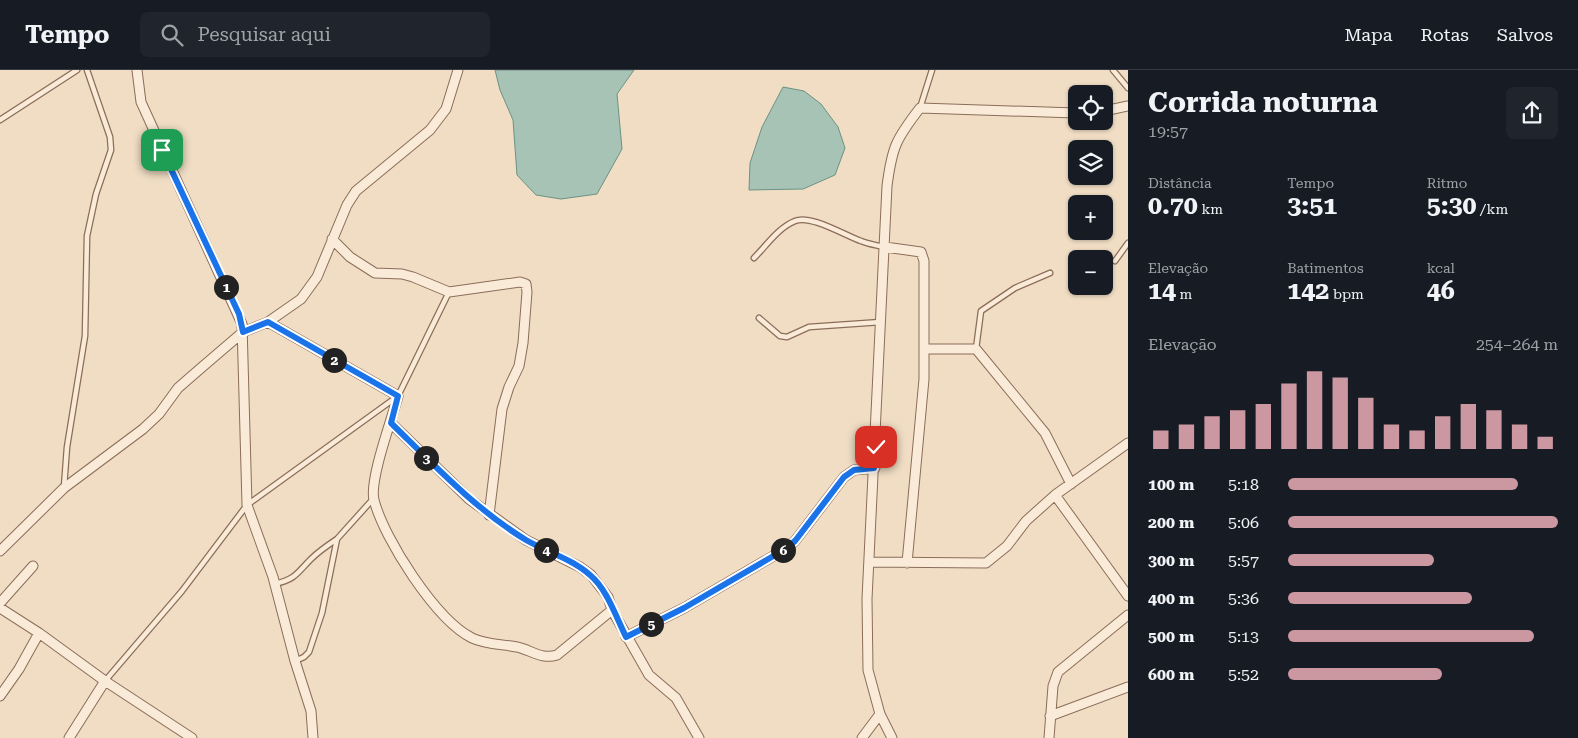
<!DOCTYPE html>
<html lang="pt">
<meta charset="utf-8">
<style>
:root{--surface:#171b24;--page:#20242c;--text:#f1f3f6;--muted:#9ea1a6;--line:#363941;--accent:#cb97a1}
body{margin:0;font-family:"Roboto Serif",serif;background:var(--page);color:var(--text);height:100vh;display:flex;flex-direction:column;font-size:19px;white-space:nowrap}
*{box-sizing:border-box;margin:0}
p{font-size:16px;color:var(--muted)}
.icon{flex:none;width:28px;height:28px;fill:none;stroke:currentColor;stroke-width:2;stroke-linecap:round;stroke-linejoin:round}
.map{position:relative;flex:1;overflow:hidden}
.details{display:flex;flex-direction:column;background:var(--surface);width:450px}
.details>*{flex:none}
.tools{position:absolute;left:1068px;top:15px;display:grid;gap:10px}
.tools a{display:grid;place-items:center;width:45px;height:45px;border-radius:8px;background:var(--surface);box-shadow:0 1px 4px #0004;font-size:25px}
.pin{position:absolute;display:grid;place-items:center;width:42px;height:42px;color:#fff;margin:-21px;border-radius:10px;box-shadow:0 2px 8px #0006}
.km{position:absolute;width:25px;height:25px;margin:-12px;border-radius:50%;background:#222;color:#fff;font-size:14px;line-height:25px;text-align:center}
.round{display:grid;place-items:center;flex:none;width:52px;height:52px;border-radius:8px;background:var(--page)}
.overview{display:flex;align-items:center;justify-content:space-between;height:85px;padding:0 20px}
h1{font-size:28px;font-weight:700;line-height:38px}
.figures{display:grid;grid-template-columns:repeat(3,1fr);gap:8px;height:85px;padding:5px 20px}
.figures div{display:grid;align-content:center}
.figures b{font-size:25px;font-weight:700}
.figures small{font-size:14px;font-weight:400}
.figures p{font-size:14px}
.chart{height:140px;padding:10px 20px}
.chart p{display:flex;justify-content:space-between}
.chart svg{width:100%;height:90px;margin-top:5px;stroke:var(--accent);stroke-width:6}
ul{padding:0 20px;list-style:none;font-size:16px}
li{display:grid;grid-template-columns:80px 60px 1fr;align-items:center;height:38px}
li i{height:12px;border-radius:6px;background:var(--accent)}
header{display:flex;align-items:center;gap:30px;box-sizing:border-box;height:70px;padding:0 25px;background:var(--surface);border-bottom:1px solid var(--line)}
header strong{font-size:24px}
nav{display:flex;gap:28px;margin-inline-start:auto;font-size:18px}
.search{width:350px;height:45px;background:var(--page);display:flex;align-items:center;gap:12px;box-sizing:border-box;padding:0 18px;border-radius:8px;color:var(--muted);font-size:19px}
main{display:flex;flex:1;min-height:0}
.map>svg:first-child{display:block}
.water{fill:#a6c3b6;stroke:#6c9283}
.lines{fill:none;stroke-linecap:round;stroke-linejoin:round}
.lane-casing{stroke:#8b6d5a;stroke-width:7}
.street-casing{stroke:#8b6d5a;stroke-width:11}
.lane{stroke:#faebd8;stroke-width:4.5}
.street{stroke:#faebd8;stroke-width:9}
.route-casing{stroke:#fff;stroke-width:10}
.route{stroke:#1a73e8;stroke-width:6}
</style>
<header>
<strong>Tempo</strong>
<div class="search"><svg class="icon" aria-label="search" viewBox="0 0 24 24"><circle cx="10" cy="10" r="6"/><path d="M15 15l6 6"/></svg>Pesquisar aqui</div>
<nav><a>Mapa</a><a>Rotas</a><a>Salvos</a></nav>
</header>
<main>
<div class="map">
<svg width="1128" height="668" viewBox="0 0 1128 668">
<rect width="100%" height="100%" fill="#f0ddc4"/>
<path class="water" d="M495,0H634L617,24L622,79L597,124L561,129L536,125L517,105L513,50L500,20Z
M783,17L804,21L821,34L838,57L845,78L835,105L803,119L749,120L750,93L762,57Z"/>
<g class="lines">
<defs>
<path id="lane" d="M1113,0L1128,18
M920,38L932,0
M0,50L77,0
M754,188C766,176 779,157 795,151C810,144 846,166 861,171C868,174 876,175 884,177
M1115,191L1128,173
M759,248L780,266L787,267L809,257L881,252
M976,279L981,241L1015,218L1050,203
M64,417L67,377L85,266L87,166L96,124L111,80L110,67L87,0
M275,514C296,509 297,503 311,489C319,481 328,475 337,469
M295,591L304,587L309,582L322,543L337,469L373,429
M105,611L182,521L247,435L398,326L449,222"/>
<path id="street" d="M137,0L141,32L242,254L247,435L273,507L295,591L311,641L313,668
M1104,41L1128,36
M332,169L350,187L375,203L402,204L413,207L449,222L520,212L526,214L527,222L523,273L519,296L509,317L502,339L489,445
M885,177L921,182L924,191V309L907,493
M268,252L398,326C392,349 369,410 374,430C384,469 436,550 472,568C487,575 502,574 517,577C531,580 542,590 557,585L612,540
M924,279H976L1045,363L1071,414
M391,353L469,429L526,470L580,497L591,505L608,527L612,540L649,605L676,628L699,668
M1055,425L1128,526
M0,481L64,418L143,359L159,344L178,318L201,298L243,262L268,252L301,229L317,207L347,135L356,121L430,60L446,39L458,0
M869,492L986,493L1007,476L1026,451L1055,425L1128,373
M0,533L33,496
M0,538L39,563L105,611L192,668
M626,567L684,538L782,481L795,471L844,407L854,400L875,398
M0,626L19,599L39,563
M1050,646L1128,617
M69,668L105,611
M862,668L880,644
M892,668L880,644L868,600L867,529L887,116C892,77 896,69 920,38L1076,43
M1049,668L1053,616L1058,602L1128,545"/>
</defs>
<use href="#lane" class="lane-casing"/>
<use href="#street" class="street-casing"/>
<use href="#lane" class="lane"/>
<use href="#street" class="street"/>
</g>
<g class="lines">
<defs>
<path id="route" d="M162,80L239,244L243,262L268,252L398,326L391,353C434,395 475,439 526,470C547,482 572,489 590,505C607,519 616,547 626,567L684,538L782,481L795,471L844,407L854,400L874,398L876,377"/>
</defs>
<use href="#route" class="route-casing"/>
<use href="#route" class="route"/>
</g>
</svg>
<div class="tools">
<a><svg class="icon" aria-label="locate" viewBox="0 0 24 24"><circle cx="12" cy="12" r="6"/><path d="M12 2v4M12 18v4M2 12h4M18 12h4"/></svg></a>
<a><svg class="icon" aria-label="layers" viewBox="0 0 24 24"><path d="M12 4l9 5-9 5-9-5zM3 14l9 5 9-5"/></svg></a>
<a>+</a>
<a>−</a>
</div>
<div class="pin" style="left:162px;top:80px;background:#1e9e55"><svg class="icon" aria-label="arrive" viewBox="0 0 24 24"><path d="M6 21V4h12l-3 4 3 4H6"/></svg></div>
<div class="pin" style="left:876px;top:377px;background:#d93025"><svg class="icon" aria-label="check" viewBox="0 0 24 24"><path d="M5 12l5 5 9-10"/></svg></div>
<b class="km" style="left:226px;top:217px">1</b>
<b class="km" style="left:334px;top:290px">2</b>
<b class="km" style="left:426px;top:388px">3</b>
<b class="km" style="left:546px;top:480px">4</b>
<b class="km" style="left:651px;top:554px">5</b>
<b class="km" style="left:783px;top:480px">6</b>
</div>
<section class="details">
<div class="overview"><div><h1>Corrida noturna</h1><p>19:57</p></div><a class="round"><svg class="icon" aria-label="share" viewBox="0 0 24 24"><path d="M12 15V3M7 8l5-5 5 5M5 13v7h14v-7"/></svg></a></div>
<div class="figures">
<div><p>Distância</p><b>0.70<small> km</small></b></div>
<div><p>Tempo</p><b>3:51</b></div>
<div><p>Ritmo</p><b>5:30<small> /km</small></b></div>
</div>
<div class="figures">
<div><p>Elevação</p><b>14<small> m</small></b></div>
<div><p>Batimentos</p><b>142<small> bpm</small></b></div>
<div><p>kcal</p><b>46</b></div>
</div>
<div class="chart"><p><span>Elevação</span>254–264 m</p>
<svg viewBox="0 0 160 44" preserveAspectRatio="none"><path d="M5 44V35M15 44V32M25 44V28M35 44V25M45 44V22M55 44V12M65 44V6M75 44V9M85 44V19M95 44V32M105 44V35M115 44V28M125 44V22M135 44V25M145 44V32M155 44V38"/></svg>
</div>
<ul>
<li><b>100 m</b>5:18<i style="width:85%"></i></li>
<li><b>200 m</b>5:06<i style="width:100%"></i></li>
<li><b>300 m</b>5:57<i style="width:54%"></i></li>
<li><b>400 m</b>5:36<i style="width:68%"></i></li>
<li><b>500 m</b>5:13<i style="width:91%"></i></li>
<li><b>600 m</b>5:52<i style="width:57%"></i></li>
</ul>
</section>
</main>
